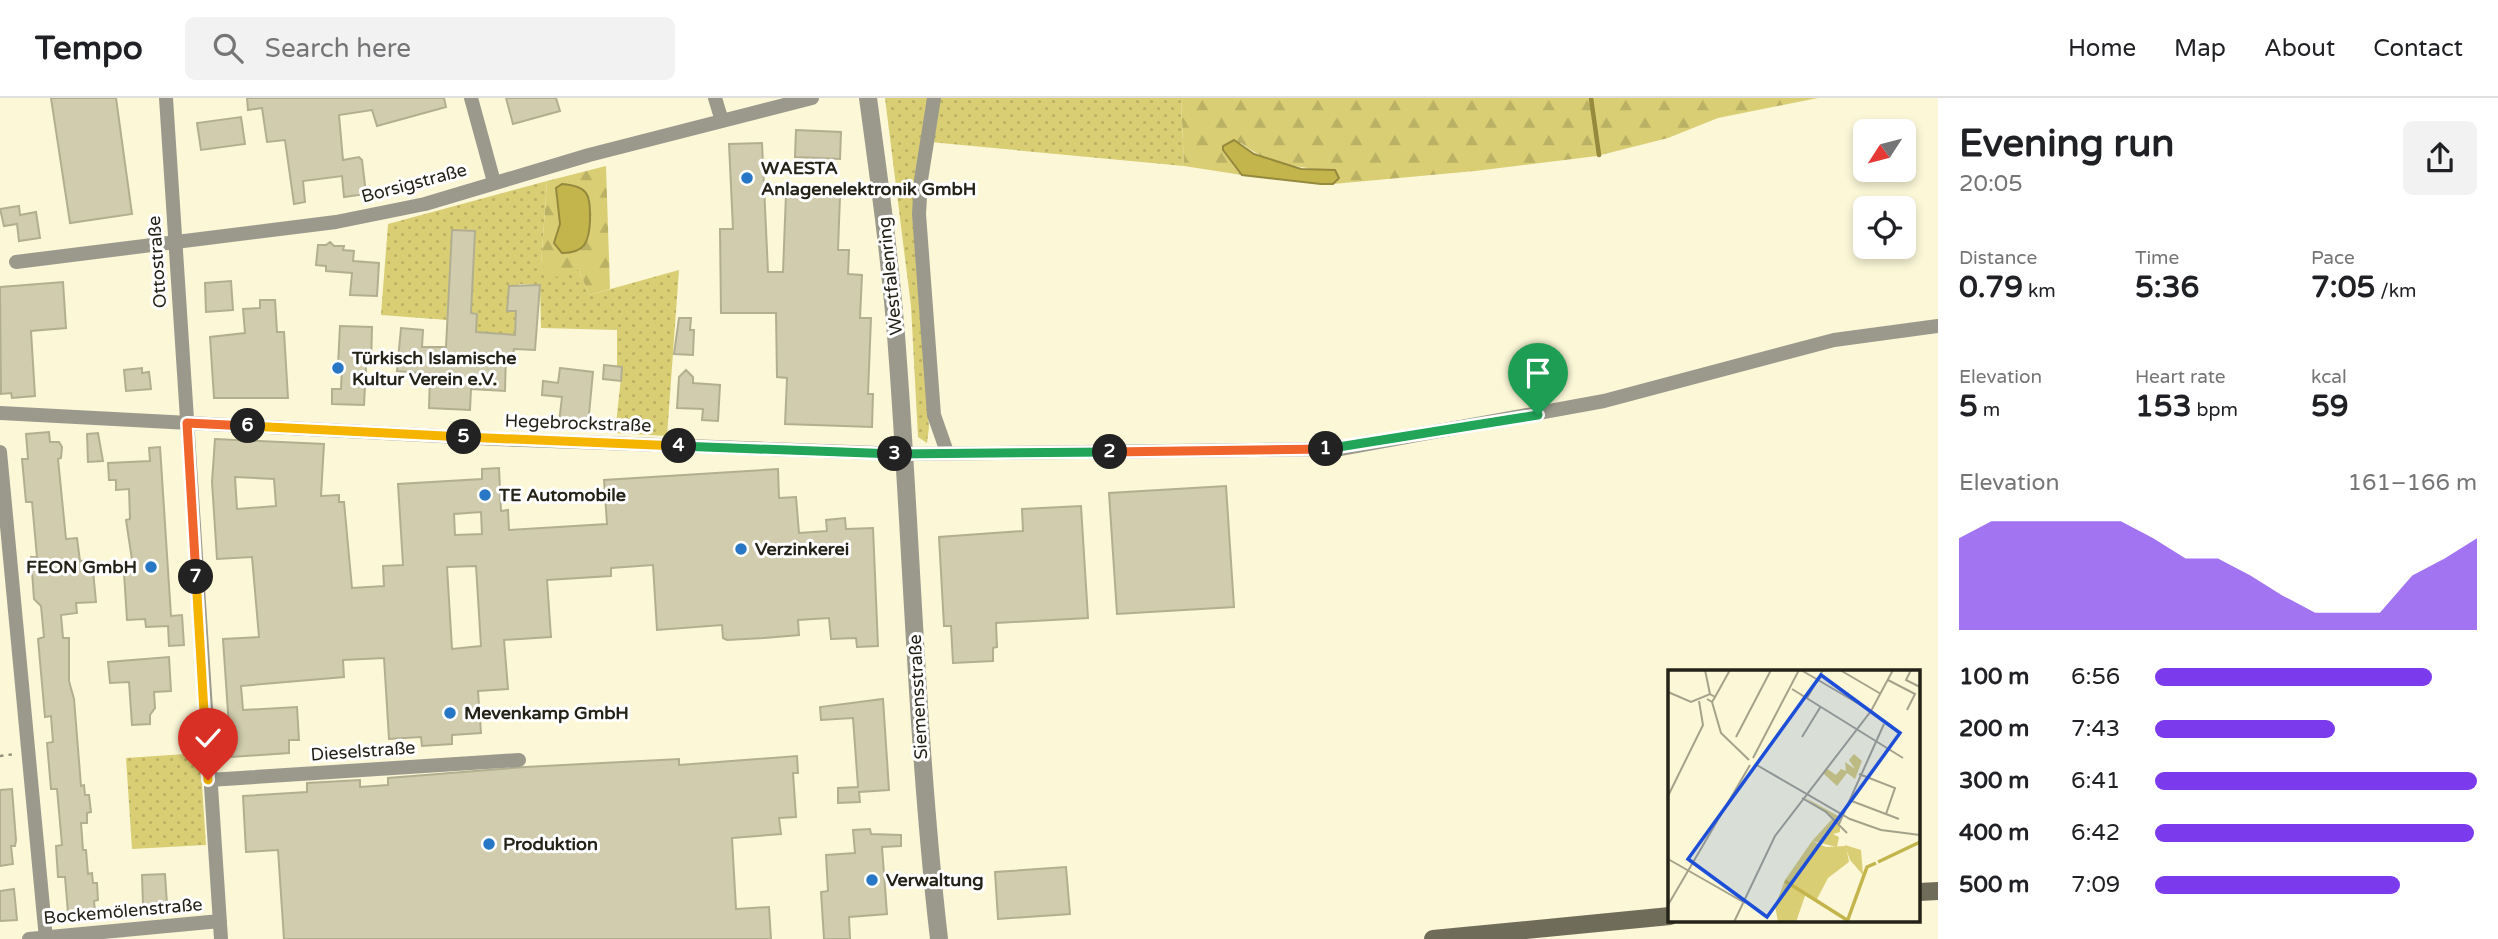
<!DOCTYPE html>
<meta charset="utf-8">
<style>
:root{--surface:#fff;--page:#f2f2f2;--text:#202124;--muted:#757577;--line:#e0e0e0;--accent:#7c3aed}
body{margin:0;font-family:"Varela Round",sans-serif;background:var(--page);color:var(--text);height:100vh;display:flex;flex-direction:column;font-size:26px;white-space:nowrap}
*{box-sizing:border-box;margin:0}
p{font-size:23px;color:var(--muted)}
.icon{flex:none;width:38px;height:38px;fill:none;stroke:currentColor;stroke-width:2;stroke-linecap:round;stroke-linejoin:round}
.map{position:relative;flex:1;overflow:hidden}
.panel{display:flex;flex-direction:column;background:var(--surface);width:560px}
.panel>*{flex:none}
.needle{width:46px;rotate:234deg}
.tools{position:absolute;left:1853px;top:21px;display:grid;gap:14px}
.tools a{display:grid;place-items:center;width:63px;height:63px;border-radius:10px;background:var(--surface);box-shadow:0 4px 10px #0003;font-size:35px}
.pin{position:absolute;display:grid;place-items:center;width:60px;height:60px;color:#fff;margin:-72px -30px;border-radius:50% 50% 50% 0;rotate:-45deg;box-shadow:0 0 7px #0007}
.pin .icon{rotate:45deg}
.km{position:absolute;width:35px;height:35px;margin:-18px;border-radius:50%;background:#222;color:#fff;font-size:19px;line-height:35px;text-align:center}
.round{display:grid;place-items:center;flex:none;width:74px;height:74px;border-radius:10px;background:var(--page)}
.head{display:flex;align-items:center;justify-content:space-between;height:119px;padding:0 21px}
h1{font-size:38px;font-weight:800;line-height:52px}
.figures{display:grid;grid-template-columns:repeat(3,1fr);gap:10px;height:119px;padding:7px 21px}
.figures div{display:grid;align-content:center}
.figures b{font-size:30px;font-weight:800}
.figures small{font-size:19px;font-weight:400}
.figures p{font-size:19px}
.chart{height:196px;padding:14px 21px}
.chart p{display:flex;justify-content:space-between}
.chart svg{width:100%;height:126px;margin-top:7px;fill:var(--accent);opacity:.7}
ul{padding:0 21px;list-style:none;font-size:23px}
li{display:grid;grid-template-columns:112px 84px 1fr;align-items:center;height:52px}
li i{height:18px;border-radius:9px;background:var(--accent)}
header{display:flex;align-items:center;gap:42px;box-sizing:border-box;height:98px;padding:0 35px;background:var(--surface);border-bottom:2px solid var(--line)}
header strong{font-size:33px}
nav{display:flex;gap:38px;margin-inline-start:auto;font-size:24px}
.search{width:490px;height:63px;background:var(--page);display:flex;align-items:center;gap:18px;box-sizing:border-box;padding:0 24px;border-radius:10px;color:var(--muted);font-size:26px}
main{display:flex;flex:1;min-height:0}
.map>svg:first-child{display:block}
.grass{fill:url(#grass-dots)}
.forest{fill:url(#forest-firs);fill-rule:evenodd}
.water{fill:#c3b54c;stroke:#94893c;stroke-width:2}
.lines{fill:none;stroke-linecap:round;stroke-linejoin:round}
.stream{stroke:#94893c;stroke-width:4.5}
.building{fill:#d0ccad;stroke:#b2af91;stroke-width:2;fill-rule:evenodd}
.path{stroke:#96937d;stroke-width:2.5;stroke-dasharray:3.5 5;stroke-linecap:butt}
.minor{stroke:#9a998c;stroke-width:14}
.tertiary{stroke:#9a998c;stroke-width:18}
.secondary{stroke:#6f6d5a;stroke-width:18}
.split-1-casing{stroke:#fff;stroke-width:14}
.split-2-casing{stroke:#fff;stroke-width:14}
.split-3-casing{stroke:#fff;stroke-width:14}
.split-4-casing{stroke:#fff;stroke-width:14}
.split-5-casing{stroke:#fff;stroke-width:14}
.split-6-casing{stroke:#fff;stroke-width:14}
.split-7-casing{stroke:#fff;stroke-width:14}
.split-8-casing{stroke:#fff;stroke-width:14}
.split-1{stroke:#22a559;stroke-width:9}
.split-2{stroke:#f0652b;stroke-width:9}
.split-3{stroke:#22a559;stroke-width:9}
.split-4{stroke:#22a559;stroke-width:9}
.split-5{stroke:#f5b400;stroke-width:9}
.split-6{stroke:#f5b400;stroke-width:9}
.split-7{stroke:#f0652b;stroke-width:9}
.split-8{stroke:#f5b400;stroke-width:9}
.poi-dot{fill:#2777c6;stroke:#fff;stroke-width:2.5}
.labels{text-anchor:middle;stroke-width:6;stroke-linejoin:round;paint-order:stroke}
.poi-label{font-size:18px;font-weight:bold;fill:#252318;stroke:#fff;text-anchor:start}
.street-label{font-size:18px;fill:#252318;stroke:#fff}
.inset-river{fill:none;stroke:#c3b54c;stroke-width:3.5}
.inset-road{fill:none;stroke:#a5a28b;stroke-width:2}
.view{fill:#1d4ed8;fill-opacity:0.15;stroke:#1d4ed8;stroke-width:3.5}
.inset-edge{fill:none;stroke:#252318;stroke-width:3.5}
</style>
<header>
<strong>Tempo</strong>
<div class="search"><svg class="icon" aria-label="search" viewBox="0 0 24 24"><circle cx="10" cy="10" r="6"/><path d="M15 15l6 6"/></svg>Search here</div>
<nav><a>Home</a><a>Map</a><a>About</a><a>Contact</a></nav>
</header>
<main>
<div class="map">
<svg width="1938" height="841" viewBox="0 0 1938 841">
<defs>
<pattern id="grass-dots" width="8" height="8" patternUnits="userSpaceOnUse" patternTransform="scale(1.75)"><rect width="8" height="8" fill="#dace75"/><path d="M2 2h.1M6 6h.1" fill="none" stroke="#bbb164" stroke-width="1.8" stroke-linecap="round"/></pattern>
<pattern id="forest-firs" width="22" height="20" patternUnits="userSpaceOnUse" patternTransform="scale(1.75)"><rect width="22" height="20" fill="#dace75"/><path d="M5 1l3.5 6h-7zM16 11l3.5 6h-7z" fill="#bbb164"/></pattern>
</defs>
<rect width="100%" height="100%" fill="#fbf7d7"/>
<path class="grass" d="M885,0H931L914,118L929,329L927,345L918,339L911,208Z
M937,0H1181L1184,68L930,44Z
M547,83L541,167L579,172L589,197L679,172L667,338L615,335L622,270L617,269V232L541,230L540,187L519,186L518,189H509L507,212L516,213L515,237L476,239L477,216L448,222L381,217L388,126Z
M200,655L206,747L132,751L126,660Z"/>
<path class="forest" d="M1181,0H1818L1718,20L1668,40L1597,58L1475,73L1333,86L1339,79L1335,72C1303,71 1267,66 1241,45L1223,52L1242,77L1184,68Z
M606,68L610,191L589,197L579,172L556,179L541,167L547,83ZM556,96L590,101L589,140L554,145L560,127Z"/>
<path class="water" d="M1234,42L1254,56L1301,71L1335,72L1339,80L1333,86H1321L1242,77L1223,52V48Z
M562,86C590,88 590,98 590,123C589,144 585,155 562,155L554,145L560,126L556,90Z"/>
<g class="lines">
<path class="stream" d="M1591,0L1599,57"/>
</g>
<path class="building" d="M51,0H116L132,116L70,125Z
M247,0H444L446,9L377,28L372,12L339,17L343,62L359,59L362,62L366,96L344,99L342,78L303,83L305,104L294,106L285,42L267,44L262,10L248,12Z
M506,0H556L560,13L513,26Z
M241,19L245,46L201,52L197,25Z
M796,32L841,34L840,61L795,59Z
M762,45L768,174H783L786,96L840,98L838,152H849L848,176L862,177L860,220H871L868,296H873L872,329L785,326L787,280L777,279L776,215H721L720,131H733L729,46Z
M19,108L20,117L36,114L40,140L19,143L17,126L4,128L0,111Z
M452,132L475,133L471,215L477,216L476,234L515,237L516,213H507L509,188L540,187L535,252L514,251L513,257L506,256L505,293L471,291L470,312L429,310L430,276L397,273L401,230L423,232L422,249H446Z
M330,144L334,148H344L343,152L354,153L353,163L379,165L377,198L350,197L352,175L326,173V168L316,167L318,147H326Z
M231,183L233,212L206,214L205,185Z
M63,184L66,230L31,233L35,298L12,300L11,295L1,296L0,189Z
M260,202H275L277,234H284L288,300H214L210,239L245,235L243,211L260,210Z
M679,220H691L690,232H694L693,257L674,256Z
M340,228L372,229L371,268H366L364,307L332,306V291H341L342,267H338Z
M604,267L622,269L621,283L603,281Z
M142,270V275L149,274L151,291L126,293L124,272Z
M560,270L593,274L588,327L559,324L562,299L542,297L543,283L558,285Z
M686,272L693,279V285L720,287L718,323L702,322L703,311L677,310L679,279Z
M49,334L50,344H59L62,349L61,360L58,361L66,441L77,440L80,463L92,462L96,504L76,505L77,515L61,517L63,540H69V583L74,601L81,688L84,687L85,697H89L91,714L87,715V725H81L83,752H86L88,776L92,775L93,785H97L98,802L94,803L95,813L68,815L65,779H58L56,748L62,747L57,691H51L47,645L53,644L51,618L45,619L38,541L44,539L41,508L34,501L31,459H37L32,404H26L22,361H28L26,336Z
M98,335L103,363L88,364L87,336Z
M215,341L324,346L321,398L339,397V404H344L352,490L384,488L383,468L403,467L398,386L482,381V371L499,370L501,413L508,412L509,432L607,426L604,382L778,371L779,400L796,399L799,435L827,433L826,422L845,420L846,431L873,430L878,548L857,549L856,540L831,541L829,520L798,522L799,537L764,540L727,542L723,540L722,527L657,532L653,467L611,470V478L547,482L551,539L504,542L508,591L478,593L481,635L452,637V646L422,648L421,639L389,641L384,560L343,562L344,579L241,588L243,612L297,609L299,642H289V655L231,659L223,541L259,539L252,459L217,461L212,384ZM235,379L274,381L276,408L237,411ZM481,414L482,436L455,437L454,416ZM476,468L481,548L452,551L447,469Z
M160,349L171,518L182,517L184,547L169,548L168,528L146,529L145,521L127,522L124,475H134L126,422L130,421L129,391L116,392V382H109L108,365L150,363L149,350Z
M1226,388L1234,509L1117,516L1109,395Z
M1081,408L1088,520L996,525L997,549L993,550V563L953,565L951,528H944L939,439L1023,433L1022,411Z
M169,559L171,593L154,594L155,610L150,617V626L132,627L129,584L110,585L108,564Z
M883,601L889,692L859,694L860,704L838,705V690L858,689L853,620L821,622L820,609Z
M797,658L798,675H793L796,719L779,720L781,736L732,740L736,811L769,809L771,841H284L278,752L246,754L243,698L307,694V685L360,682V689L388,687V680L525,669L679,661V667Z
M12,691L16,742L15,748H11L13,766L0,768V692Z
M870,731L871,736L901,737V748L882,749L887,816L849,819L850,841H824L821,794L828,793L826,757L855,755L853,732Z
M1066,769L1070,816L998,821L995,774Z
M165,776L167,806L143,807L142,777Z
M14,791L17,822L0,823V793Z"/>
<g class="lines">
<path class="path" d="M0,658L15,656"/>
<path class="minor" d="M166,0L221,841
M471,0L494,84
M715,0L722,23
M934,0L921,82L919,116L934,317L947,354
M16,164L336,124L425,106L589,57L812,0
M0,315L497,341L904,356L1340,351L1604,303L1834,242L1938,228
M0,354L46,841
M209,682L519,662
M29,841L220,823"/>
<path class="tertiary" d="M868,0C880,88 892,175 898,264C912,456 917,649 939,841"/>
<path class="secondary" d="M1919,794L1938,793
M1433,841L1670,818"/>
</g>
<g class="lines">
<defs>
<path id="split-1" d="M1326,351L1538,317"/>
<path id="split-2" d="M1110,354L1326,351"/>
<path id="split-3" d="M895,356L1110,354"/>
<path id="split-4" d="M679,348L895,356"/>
<path id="split-5" d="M464,339L679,348"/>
<path id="split-6" d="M248,328L464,339"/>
<path id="split-7" d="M196,479L187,325L248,328"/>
<path id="split-8" d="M196,479L208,682"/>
</defs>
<use href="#split-1" class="split-1-casing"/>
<use href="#split-2" class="split-2-casing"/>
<use href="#split-3" class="split-3-casing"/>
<use href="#split-4" class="split-4-casing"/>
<use href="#split-5" class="split-5-casing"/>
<use href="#split-6" class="split-6-casing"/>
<use href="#split-7" class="split-7-casing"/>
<use href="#split-8" class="split-8-casing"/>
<use href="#split-1" class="split-1"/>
<use href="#split-2" class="split-2"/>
<use href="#split-3" class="split-3"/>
<use href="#split-4" class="split-4"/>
<use href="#split-5" class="split-5"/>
<use href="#split-6" class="split-6"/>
<use href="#split-7" class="split-7"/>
<use href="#split-8" class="split-8"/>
</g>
<g class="poi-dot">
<circle cx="747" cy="80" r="7"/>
<circle cx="338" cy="270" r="7"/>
<circle cx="485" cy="397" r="7"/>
<circle cx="741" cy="451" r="7"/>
<circle cx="151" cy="469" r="7"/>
<circle cx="450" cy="615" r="7"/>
<circle cx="489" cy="746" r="7"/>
<circle cx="872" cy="782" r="7"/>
</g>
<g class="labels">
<g class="poi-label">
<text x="761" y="76">WAESTA<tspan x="761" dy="21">Anlagenelektronik GmbH</tspan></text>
<text x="352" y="266">Türkisch Islamische<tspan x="352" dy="21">Kultur Verein e.V.</tspan></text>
<text x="499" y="403">TE Automobile</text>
<text x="755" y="457">Verzinkerei</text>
<text x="137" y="475" text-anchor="end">FEON GmbH</text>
<text x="464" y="621">Mevenkamp GmbH</text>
<text x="503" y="752">Produktion</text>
<text x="886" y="788">Verwaltung</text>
</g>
<g class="street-label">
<text transform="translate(414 85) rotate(-15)" y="6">Borsigstraße</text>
<text transform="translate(157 164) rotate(-94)" y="6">Ottostraße</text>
<text transform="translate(890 178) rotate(-96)" y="6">Westfalenring</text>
<text transform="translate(578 325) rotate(2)" y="6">Hegebrockstraße</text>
<text transform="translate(918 599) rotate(-93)" y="6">Siemensstraße</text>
<text transform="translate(363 653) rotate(-4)" y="6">Dieselstraße</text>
<text transform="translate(123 813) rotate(-5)" y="6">Bockemölenstraße</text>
</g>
</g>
<g transform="translate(1668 572)">
<rect width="252" height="252" fill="#fbf7d7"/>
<path d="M186,84L194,91L187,109L179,103L169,116L155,103L158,98L168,105L173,99L178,101L177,92L187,99L181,90ZM136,127L172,147V162L165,164L171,167L169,177L144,171L165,148ZM177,175L193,180L195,205L182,190Z" fill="#dace75"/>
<path d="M144,171L158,177L178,176L181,192L160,208L149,229L184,252L138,223L128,252H110L107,236L117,210Z" fill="#dace75"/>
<path class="inset-river" d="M210,192L252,172M117,211L179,250M179,252L199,197L208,193"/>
<path class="inset-road" d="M37,0L42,24M133,0L203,41M172,0L213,24M243,0L238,10L252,17M220,10L247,24L239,40M124,19L235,88M0,22L23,32L42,24L47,27L44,32L39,29M47,27L62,0M139,28L155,0M44,32L53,63L81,90M68,67L103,0M134,67L153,36M85,88L131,0M87,94L182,149L213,160L252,165M191,104L227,118L218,144M0,126L35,55L31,31M134,128L158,142L179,163M181,130L231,149M171,154L216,54M0,189L77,233M0,235L82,95M66,252L107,166L203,41L225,0"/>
<path class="view" d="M153,5L232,63L99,247L20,189Z"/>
<rect width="252" height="252" class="inset-edge"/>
</g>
</svg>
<div class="tools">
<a><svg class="needle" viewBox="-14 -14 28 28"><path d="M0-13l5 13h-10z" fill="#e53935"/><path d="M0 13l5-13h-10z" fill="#757577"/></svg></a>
<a><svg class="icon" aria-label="locate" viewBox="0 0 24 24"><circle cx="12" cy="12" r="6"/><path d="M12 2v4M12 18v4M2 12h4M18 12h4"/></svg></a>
</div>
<div class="pin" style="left:1538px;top:317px;background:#1e9e55"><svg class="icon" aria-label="arrive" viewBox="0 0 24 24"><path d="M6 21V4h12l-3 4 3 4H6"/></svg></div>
<div class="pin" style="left:208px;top:682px;background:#d93025"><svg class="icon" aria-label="check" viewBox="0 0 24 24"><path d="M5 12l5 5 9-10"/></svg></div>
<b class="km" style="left:1326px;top:351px">1</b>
<b class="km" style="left:1110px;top:354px">2</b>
<b class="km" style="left:895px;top:356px">3</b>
<b class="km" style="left:679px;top:348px">4</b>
<b class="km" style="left:464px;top:339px">5</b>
<b class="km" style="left:248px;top:328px">6</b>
<b class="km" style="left:196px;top:479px">7</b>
</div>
<section class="panel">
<div class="head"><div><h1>Evening run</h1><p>20:05</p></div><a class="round"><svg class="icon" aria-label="share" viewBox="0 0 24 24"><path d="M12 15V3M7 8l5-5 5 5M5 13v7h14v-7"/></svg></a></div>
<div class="figures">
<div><p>Distance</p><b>0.79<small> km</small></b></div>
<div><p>Time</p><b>5:36</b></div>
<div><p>Pace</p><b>7:05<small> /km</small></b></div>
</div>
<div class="figures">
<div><p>Elevation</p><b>5<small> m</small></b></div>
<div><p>Heart rate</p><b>153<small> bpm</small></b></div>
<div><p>kcal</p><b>59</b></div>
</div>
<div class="chart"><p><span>Elevation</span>161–166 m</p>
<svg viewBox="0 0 160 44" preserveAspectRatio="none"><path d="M0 44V12L10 6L20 6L30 6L40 6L50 6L60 12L70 19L80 19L90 25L100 32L110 38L120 38L130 38L140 25L150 19L160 12V44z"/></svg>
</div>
<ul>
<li><b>100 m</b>6:56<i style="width:86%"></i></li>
<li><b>200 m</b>7:43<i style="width:56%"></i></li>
<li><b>300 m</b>6:41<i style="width:100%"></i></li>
<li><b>400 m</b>6:42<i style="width:99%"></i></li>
<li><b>500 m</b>7:09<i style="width:76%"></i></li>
</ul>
</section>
</main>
